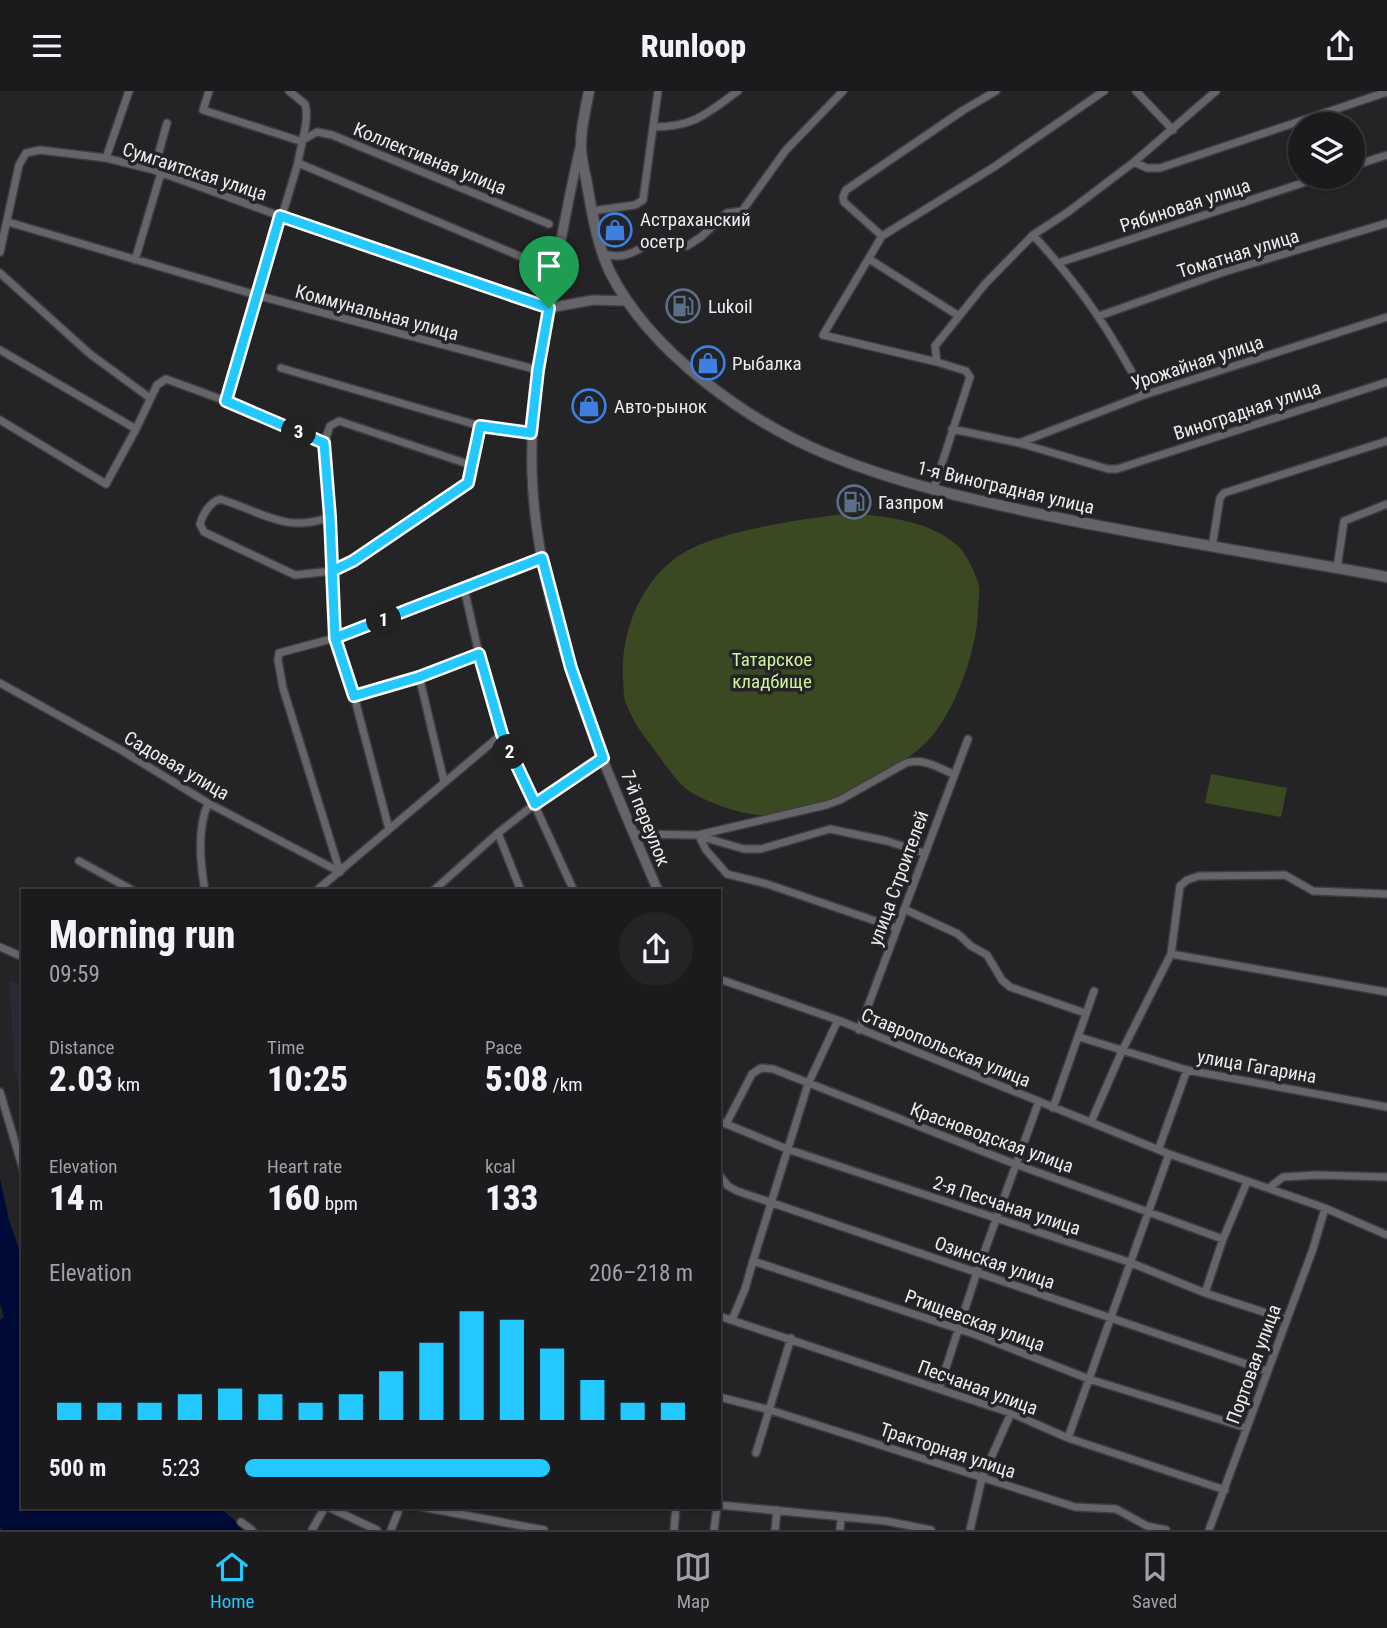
<!DOCTYPE html>
<meta charset="utf-8">
<style>
:root{--surface:#1b1b1d;--page:#242426;--text:#f1f3f6;--muted:#a0a1a4;--line:#39393b;--accent:#23c9fe}
body{margin:0;font-family:"Roboto Condensed",sans-serif;background:var(--page);color:var(--text);height:100vh;display:flex;flex-direction:column;font-size:26px;white-space:nowrap}
*{box-sizing:border-box;margin:0}
p{font-size:23px;color:var(--muted)}
.icon{flex:none;width:38px;height:38px;fill:none;stroke:currentColor;stroke-width:2;stroke-linecap:round;stroke-linejoin:round}
.map{position:relative;flex:1;overflow:hidden}
.side{position:absolute;left:21px;top:798px;width:700px;height:620px;display:flex;flex-direction:column;background:var(--surface);border-radius:0px;box-shadow:0 2px 5px #0004,0 0 0 2px var(--line)}
.side>*{flex:none}
.controls{position:absolute;left:1288px;top:21px;display:grid;gap:14px}
.controls a{display:grid;place-items:center;width:77px;height:77px;border-radius:50%;background:var(--surface);box-shadow:0 2px 5px #0004,0 0 0 2px var(--line);font-size:35px}
.pin{position:absolute;display:grid;place-items:center;width:60px;height:60px;color:#fff;margin:-72px -30px;border-radius:50% 50% 50% 0;rotate:-45deg;box-shadow:0 0 7px #0007}
.pin .icon{rotate:45deg}
.km{position:absolute;width:35px;height:35px;margin:-18px;border-radius:50%;background:#222;color:#fff;font-size:19px;line-height:35px;text-align:center}
.round{display:grid;place-items:center;flex:none;width:74px;height:74px;border-radius:37px;background:var(--page)}
.overview{display:flex;align-items:center;justify-content:space-between;height:119px;padding:0 28px}
h1{font-size:38px;font-weight:800;line-height:52px}
.metrics{display:grid;grid-template-columns:repeat(3,1fr);gap:10px;height:119px;padding:7px 28px}
.metrics div{display:grid;align-content:center}
.metrics b{font-size:35px;font-weight:800}
.metrics small{font-size:19px;font-weight:400}
.metrics p{font-size:19px}
.chart{height:196px;padding:14px 28px}
.chart p{display:flex;justify-content:space-between}
.chart svg{width:100%;height:126px;margin-top:7px;stroke:var(--accent);stroke-width:6}
ul{padding:0 28px;list-style:none;font-size:23px}
li{display:grid;grid-template-columns:112px 84px 1fr;align-items:center;height:52px}
li i{height:18px;border-radius:9px;background:var(--accent)}
header{display:flex;justify-content:space-between;align-items:center;height:91px;padding:0 28px;background:var(--surface);font-size:32px;font-weight:800}
.menu{display:flex;justify-content:space-around;align-items:center;height:98px;border-top:2px solid var(--line);background:var(--surface);font-size:19px;color:var(--muted)}
.menu a{display:grid;justify-items:center;gap:4px}
.menu .on{color:var(--accent)}
.map>svg:first-child{display:block}
.education{fill:#2e2838}
.green{fill:#3a4921}
.water{fill:#000a37}
.lines{fill:none;stroke-linecap:round;stroke-linejoin:round}
.minor-casing{stroke:#3e3e41;stroke-width:10}
.tertiary-casing{stroke:#3e3e41;stroke-width:12}
.secondary-casing{stroke:#3e3e41;stroke-width:13}
.minor{stroke:#656569;stroke-width:7}
.tertiary{stroke:#656569;stroke-width:9}
.secondary{stroke:#656569;stroke-width:10}
.route-casing{stroke:#fff;stroke-width:14}
.route{stroke:#23c9fe;stroke-width:9}
.labels{text-anchor:middle;stroke-width:7;stroke-linejoin:round;paint-order:stroke}
.street-label{font-size:19px;fill:#ececee;stroke:#242427}
.poi-label{font-size:19px;fill:#ececee;stroke:#242427;text-anchor:start}
.park-label{font-size:19px;fill:#cef299;stroke:#242427}
</style>
<header><svg class="icon" aria-label="menu" viewBox="0 0 24 24"><path d="M4 6h16M4 12h16M4 18h16"/></svg>Runloop<svg class="icon" aria-label="share" viewBox="0 0 24 24"><path d="M12 15V3M7 8l5-5 5 5M5 13v7h14v-7"/></svg></header>
<div class="map">
<svg width="1387" height="1439" viewBox="0 0 1387 1439">
<rect width="100%" height="100%" fill="#242427"/>
<path class="education" d="M10,890L23,893V1013L14,977Z"/>
<path class="green" d="M852,422C888,426 933,430 960,457C967,464 977,486 979,495C980,503 978,513 978,522C976,560 957,614 933,644C904,680 805,727 759,724C736,722 713,713 694,703C680,696 667,676 658,664C647,649 634,633 627,615C623,608 624,598 623,589C620,541 641,488 683,462C723,438 805,428 852,422Z
M1211,683L1287,697L1281,726L1205,712Z"/>
<path class="water" d="M0,1088L9,1129L23,1170V1416H219L246,1439H2L0,1436V1229L4,1226L0,1212Z"/>
<g class="lines">
<defs>
<path id="minor" d="M209,0L203,19L300,50
M1136,0L1173,39
M653,36C694,36 706,23 738,0
M301,50L317,41L332,44L549,133
M106,67L129,0
M1134,71L1216,0
M298,72L541,174
M1353,75L1387,64
M154,79L167,32
M591,120L635,114L643,109L658,0
M8,131L256,204L538,279
M1033,144C1081,196 1112,242 1144,304
M882,145L844,111L843,106L846,99L962,20L996,0
M0,161L19,74L26,62L40,59L106,67L154,79L280,125L549,217
M603,163C631,170 635,156 658,151C668,149 677,154 687,155L701,146L727,122L742,120L786,59L843,0
M869,168L959,225
M135,169L161,82
M1058,172L1321,86
M0,182L90,263L150,307
M1099,225L1224,181L1387,132
M0,259L136,338
M937,271L823,244L882,145L994,76L1104,0
M281,277L480,335L532,342
M226,310L298,72C300,55 310,30 305,13L289,0
M0,329L106,393L136,338L157,294L166,288L226,310L324,352L330,335L339,330L471,374L480,335
M952,338L1019,352L1108,378H1117L1387,291
M324,352L330,426L335,547L354,605L389,738
M1019,352L1144,304L1387,226
M933,400L970,286L966,280L937,271L935,255L985,193L1033,144L1068,121L1134,71L1147,77H1160L1387,1
M330,426C285,443 261,420 220,408C210,411 202,424 200,433L204,441L295,484L332,480L353,470L468,392L471,387V374
M1212,456L1220,407L1224,402L1387,350
M1337,477L1344,430L1387,413
M464,497L479,563L502,643L574,800
M419,585L444,690
M0,592L121,659L208,712L340,781
M354,605L419,585L479,563
M498,742L521,800
M633,743L698,744L826,714L840,709L906,672C924,667 937,676 953,683
M699,745L744,758H761L830,738L887,750L924,762
M699,745L706,759L727,783L767,793L896,837
M79,770L134,800
M340,781L283,597L278,569L279,562L335,547L542,467
M205,800C200,771 197,739 208,712
M316,800L502,643
M433,800L498,742L535,713L603,667
M904,818L958,843L971,855L987,864L1002,889L1010,896L1085,922
M0,856L23,866
M1171,863L1387,901
M719,888L838,929L1169,1063L1325,1117L1387,1144
M859,939L968,648
M1079,946L1187,979L1387,1016
M0,1001L23,1078
M1053,1017L1094,900
M719,1030L787,1058L1129,1171L1205,1202L1285,1228
M1091,1031L1122,960L1171,863L1180,795L1187,789L1199,785L1285,784L1313,800L1387,803
M726,1033L752,983L761,977L773,978L1015,1073L1223,1148
M1159,1057L1187,979
M719,1084L728,1095L737,1100L1267,1280
M1269,1097L1283,1086L1317,1084L1387,1086
M753,1170L808,993L838,929
M1205,1202L1223,1148L1247,1091
M719,1225L1011,1322L1068,1347L1225,1399
M732,1229L745,1198L753,1170L974,1243L1089,1288L1247,1337
M939,1298L977,1181L1039,1010
M719,1306L770,1319L1075,1416L1116,1418L1147,1435L1166,1439
M1068,1347L1169,1063
M756,1362L791,1247
M719,1414L886,1430L931,1439
M328,1416L377,1439
M422,1416L544,1439
M241,1431L252,1439
M312,1439L325,1416
M391,1439L400,1416
M674,1439L676,1416
M714,1439L717,1416
M775,1439L777,1419
M840,1439L841,1426
M970,1439L982,1387L1011,1322
M1209,1439L1313,1158L1325,1117"/>
<path id="tertiary" d="M580,57C569,103 561,150 552,197C541,258 530,319 532,381C536,522 603,671 658,800
M549,217L593,209L627,210"/>
<path id="secondary" d="M589,0C586,17 581,35 581,52C580,67 586,84 588,99C593,127 598,156 610,181C650,261 748,331 829,364C905,395 979,410 1059,427C1168,449 1277,466 1387,486"/>
</defs>
<use href="#minor" class="minor-casing"/>
<use href="#tertiary" class="tertiary-casing"/>
<use href="#secondary" class="secondary-casing"/>
<use href="#minor" class="minor"/>
<use href="#tertiary" class="tertiary"/>
<use href="#secondary" class="secondary"/>
</g>
<g class="lines">
<defs>
<path id="route" d="M549,217L538,279L531,342L480,335L468,392L353,470L332,480L335,547L542,467L571,577L603,667L535,713L502,643L479,563L419,586L354,605L335,547L330,426L324,352L226,310L280,125L549,217"/>
</defs>
<use href="#route" class="route-casing"/>
<use href="#route" class="route"/>
</g>
<defs>
<symbol id="shop-ring" viewBox="-11 -11 22 22"><circle r="9.5" fill="#242427" stroke="#3f7fe0" stroke-width="1.5"/><path d="M-5-2.5h2.3a2.7 3.5 0 0 1 5.4 0H5L5.5 6h-11ZM-1.5-2.5h3a1.5 2.3 0 0 0-3 0Z" fill="#3f7fe0"/></symbol>
<symbol id="fuel-ring" viewBox="-11 -11 22 22"><circle r="9.5" fill="#242427" stroke="#5c6f8a" stroke-width="1.5"/><path d="M-5.5-6h7V0h2V4h1.3V-2.5L3-4.5l.8-.8L6-3V5H2.5V1h-1V6h-7ZM-4.2-4.7v3.2H.2V-4.7Z" fill="#5c6f8a"/></symbol>
</defs>
<g fill-rule="evenodd">
<use href="#shop-ring" x="596" y="120" width="38" height="38"/>
<use href="#fuel-ring" x="664" y="196" width="38" height="38"/>
<use href="#shop-ring" x="689" y="253" width="38" height="38"/>
<use href="#shop-ring" x="570" y="296" width="38" height="38"/>
<use href="#fuel-ring" x="835" y="392" width="38" height="38"/>
</g>
<g class="labels">
<g class="street-label">
<text transform="translate(430 67) rotate(22)" y="7">Коллективная улица</text>
<text transform="translate(195 80) rotate(18)" y="7">Сумгаитская улица</text>
<text transform="translate(1185 114) rotate(-18)" y="7">Рябиновая улица</text>
<text transform="translate(1238 162) rotate(-17)" y="7">Томатная улица</text>
<text transform="translate(377 221) rotate(15)" y="7">Коммунальная улица</text>
<text transform="translate(1197 271) rotate(-18)" y="7">Урожайная улица</text>
<text transform="translate(1247 319) rotate(-18)" y="7">Виноградная улица</text>
<text transform="translate(1006 396) rotate(13)" y="7">1-я Виноградная улица</text>
<text transform="translate(177 674) rotate(30)" y="7">Садовая улица</text>
<text transform="translate(646 727) rotate(68)" y="7">7-й переулок</text>
<text transform="translate(898 787) rotate(-70)" y="7">улица Строителей</text>
<text transform="translate(946 956) rotate(22)" y="7">Ставропольская улица</text>
<text transform="translate(1257 975) rotate(10)" y="7">улица Гагарина</text>
<text transform="translate(992 1046) rotate(20)" y="7">Красноводская улица</text>
<text transform="translate(1007 1114) rotate(18)" y="7">2-я Песчаная улица</text>
<text transform="translate(995 1171) rotate(19)" y="7">Озинская улица</text>
<text transform="translate(975 1229) rotate(20)" y="7">Ртищевская улица</text>
<text transform="translate(1253 1273) rotate(-70)" y="7">Портовая улица</text>
<text transform="translate(978 1296) rotate(20)" y="7">Песчаная улица</text>
<text transform="translate(948 1359) rotate(18)" y="7">Тракторная улица</text>
</g>
<g class="poi-label">
<text x="640" y="135">Астраханский<tspan x="640" dy="22">осетр</tspan></text>
<text x="708" y="222">Lukoil</text>
<text x="732" y="279">Рыбалка</text>
<text x="614" y="322">Авто-рынок</text>
<text x="878" y="418">Газпром</text>
</g>
<g class="park-label">
<text x="772" y="575">Татарское<tspan x="772" dy="22">кладбище</tspan></text>
</g>
</g>
</svg>
<div class="controls">
<a><svg class="icon" aria-label="layers" viewBox="0 0 24 24"><path d="M12 4l9 5-9 5-9-5zM3 14l9 5 9-5"/></svg></a>
</div>
<div class="pin" style="left:549px;top:217px;background:#1e9e55"><svg class="icon" aria-label="arrive" viewBox="0 0 24 24"><path d="M6 21V4h12l-3 4 3 4H6"/></svg></div>
<b class="km" style="left:384px;top:529px">1</b>
<b class="km" style="left:510px;top:661px">2</b>
<b class="km" style="left:299px;top:341px">3</b>
<section class="side">
<div class="overview"><div><h1>Morning run</h1><p>09:59</p></div><a class="round"><svg class="icon" aria-label="share" viewBox="0 0 24 24"><path d="M12 15V3M7 8l5-5 5 5M5 13v7h14v-7"/></svg></a></div>
<div class="metrics">
<div><p>Distance</p><b>2.03<small> km</small></b></div>
<div><p>Time</p><b>10:25</b></div>
<div><p>Pace</p><b>5:08<small> /km</small></b></div>
</div>
<div class="metrics">
<div><p>Elevation</p><b>14<small> m</small></b></div>
<div><p>Heart rate</p><b>160<small> bpm</small></b></div>
<div><p>kcal</p><b>133</b></div>
</div>
<div class="chart"><p><span>Elevation</span>206–218 m</p>
<svg viewBox="0 0 160 44" preserveAspectRatio="none"><path d="M5 44V38M15 44V38M25 44V38M35 44V35M45 44V33M55 44V35M65 44V38M75 44V35M85 44V27M95 44V17M105 44V6M115 44V9M125 44V19M135 44V30M145 44V38M155 44V38"/></svg>
</div>
<ul>
<li><b>500 m</b>5:23<i style="width:68%"></i></li>
</ul>
</section>
</div>
<nav class="menu">
<a class="on"><svg class="icon" aria-label="home" viewBox="0 0 24 24"><path d="M3 11l9-7 9 7M6 9v11h12V9"/></svg>Home</a>
<a><svg class="icon" aria-label="map" viewBox="0 0 24 24"><path d="M3 6l6-2 6 2 6-2v14l-6 2-6-2-6 2zM9 4v14M15 6v14"/></svg>Map</a>
<a><svg class="icon" aria-label="saved" viewBox="0 0 24 24"><path d="M7 4h10v16l-5-4-5 4z"/></svg>Saved</a>
</nav>
